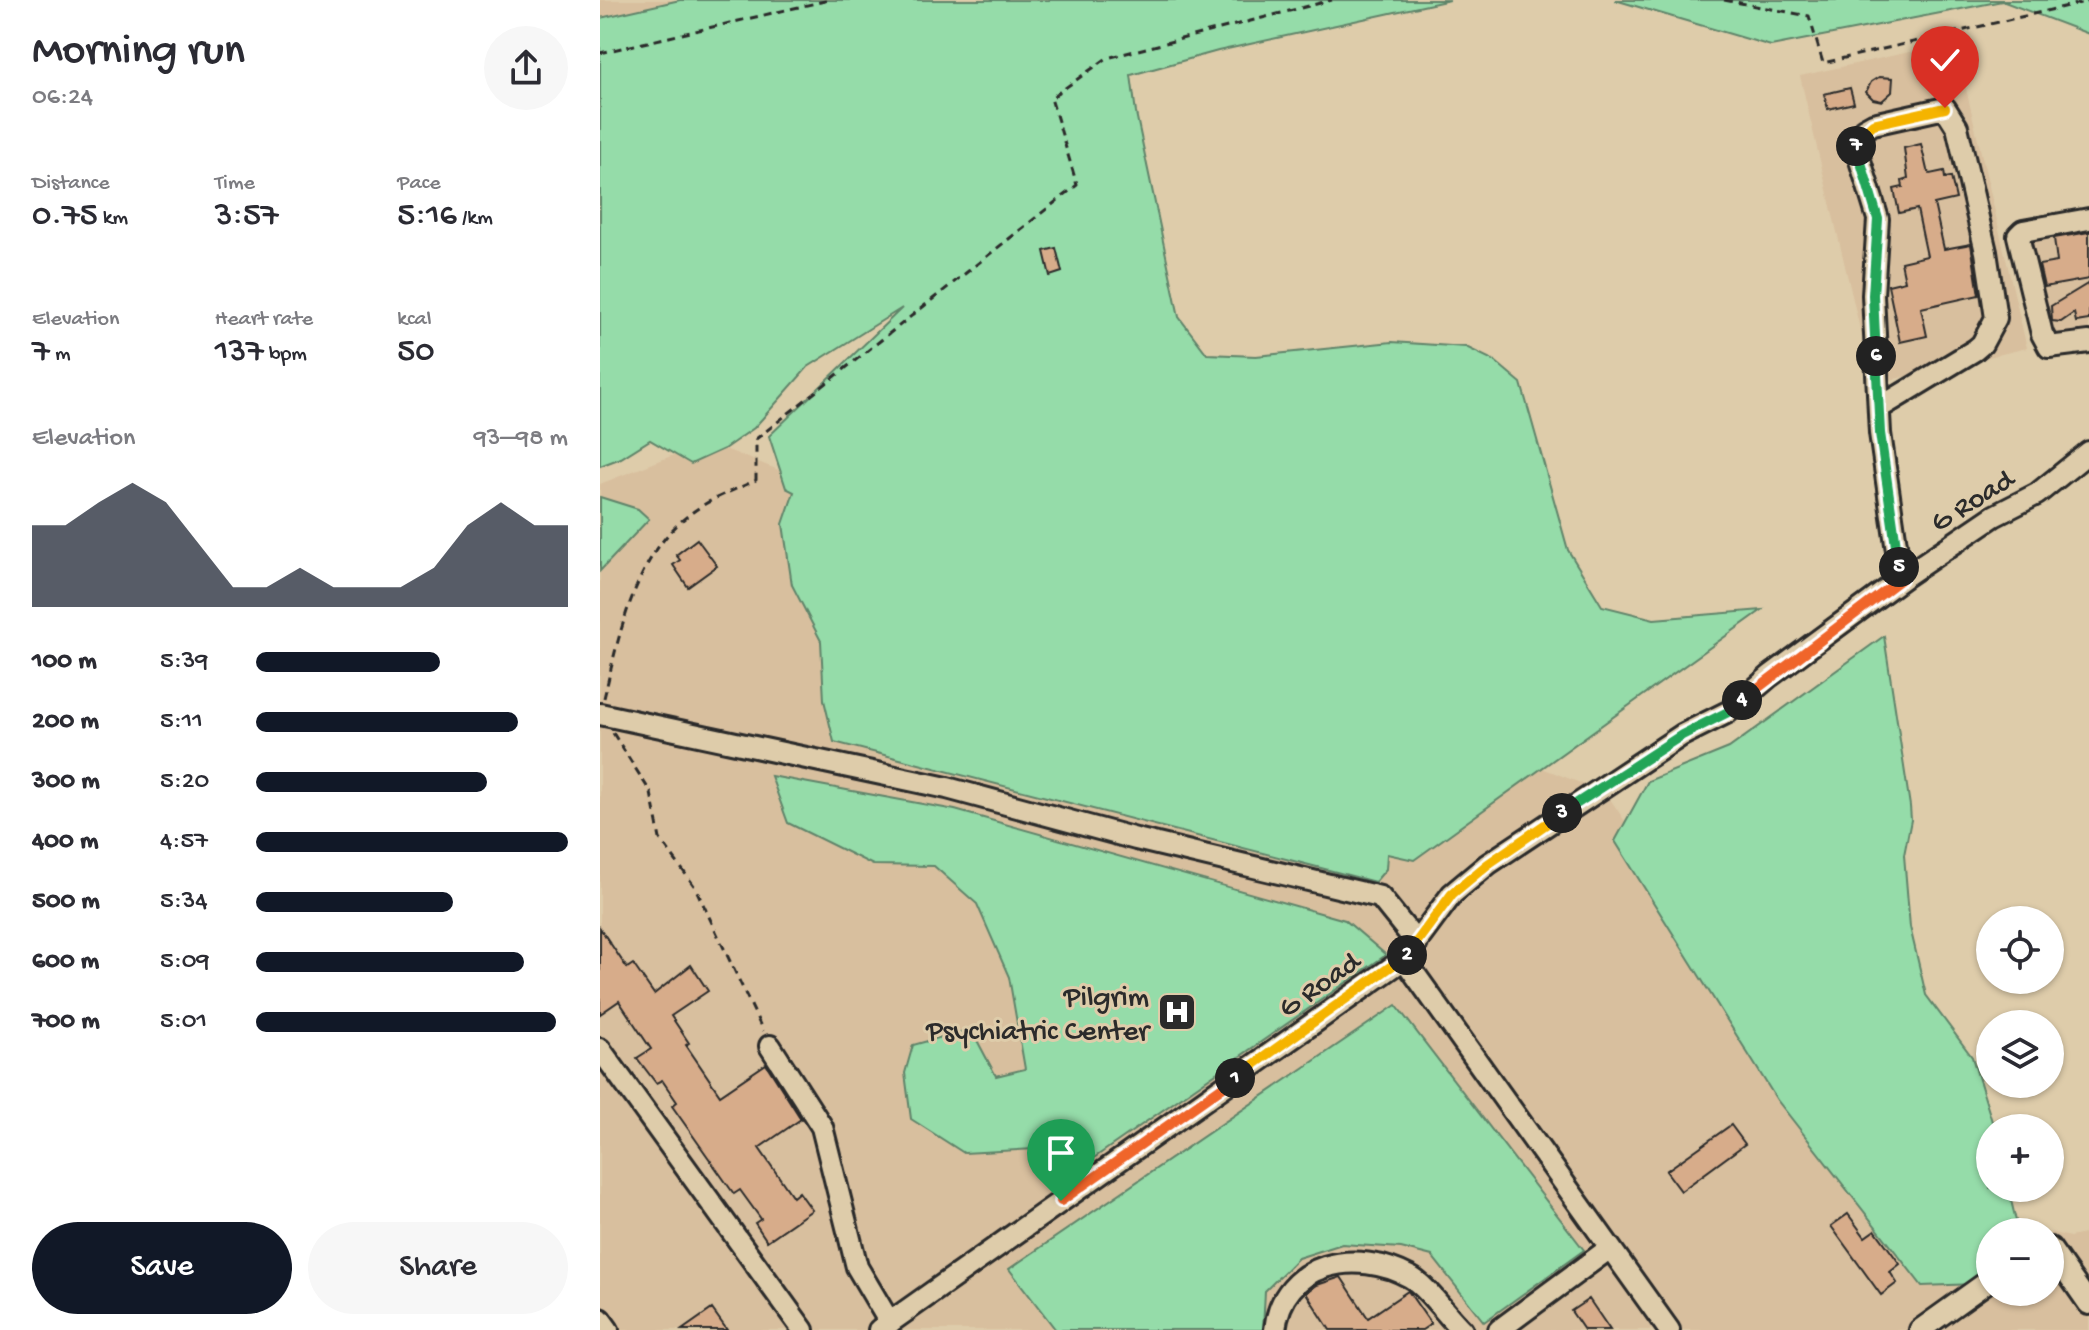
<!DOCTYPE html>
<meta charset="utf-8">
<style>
:root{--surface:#fff;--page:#f7f7f7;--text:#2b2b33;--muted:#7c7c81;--accent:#111827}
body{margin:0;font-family:"Gochi Hand",sans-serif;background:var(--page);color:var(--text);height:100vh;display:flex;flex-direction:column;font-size:30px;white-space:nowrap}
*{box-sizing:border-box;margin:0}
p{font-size:26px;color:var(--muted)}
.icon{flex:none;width:44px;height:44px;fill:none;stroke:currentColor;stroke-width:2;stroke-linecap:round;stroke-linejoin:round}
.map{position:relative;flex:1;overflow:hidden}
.drawer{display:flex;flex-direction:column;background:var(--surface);width:600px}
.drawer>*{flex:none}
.controls{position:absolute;left:1376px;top:906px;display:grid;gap:16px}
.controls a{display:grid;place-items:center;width:88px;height:88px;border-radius:50%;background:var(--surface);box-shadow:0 2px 6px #0004;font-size:40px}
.pin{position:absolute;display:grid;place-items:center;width:68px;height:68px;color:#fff;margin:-82px -34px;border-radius:50% 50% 50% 0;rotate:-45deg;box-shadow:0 0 8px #0007}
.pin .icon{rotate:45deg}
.km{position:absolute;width:40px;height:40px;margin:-20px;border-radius:50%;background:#222;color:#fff;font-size:22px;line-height:40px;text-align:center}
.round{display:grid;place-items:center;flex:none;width:84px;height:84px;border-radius:42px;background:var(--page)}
.overview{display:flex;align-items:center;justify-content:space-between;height:136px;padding:0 32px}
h1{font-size:44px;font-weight:600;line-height:60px}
.metrics{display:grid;grid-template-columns:repeat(3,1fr);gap:12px;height:136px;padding:8px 32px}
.metrics div{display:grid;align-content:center}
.metrics b{font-size:34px;font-weight:600}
.metrics small{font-size:22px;font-weight:400}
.metrics p{font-size:22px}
.chart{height:224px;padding:16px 32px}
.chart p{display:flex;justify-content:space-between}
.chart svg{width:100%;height:144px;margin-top:8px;fill:var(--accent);opacity:.7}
.primary-button{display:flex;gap:16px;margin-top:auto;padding:16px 32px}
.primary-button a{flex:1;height:92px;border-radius:48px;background:var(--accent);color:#fff;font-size:32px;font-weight:600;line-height:92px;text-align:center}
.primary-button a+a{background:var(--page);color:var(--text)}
ul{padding:0 32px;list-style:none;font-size:26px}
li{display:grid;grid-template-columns:128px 96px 1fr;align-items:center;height:60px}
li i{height:20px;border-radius:10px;background:var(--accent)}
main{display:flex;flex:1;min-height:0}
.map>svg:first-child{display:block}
.built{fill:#d8bf9e}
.green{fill:#95dca9;stroke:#60846a;stroke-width:2}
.building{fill:#d7ac8a;stroke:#2b2b2b;stroke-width:2}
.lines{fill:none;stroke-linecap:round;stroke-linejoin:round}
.minor-casing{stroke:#2b2b2b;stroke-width:26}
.path{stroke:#2b2b2b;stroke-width:3;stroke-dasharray:8 6;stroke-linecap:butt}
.minor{stroke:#deccaa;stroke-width:20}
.split-1-casing{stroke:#fff;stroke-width:16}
.split-2-casing{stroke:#fff;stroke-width:16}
.split-3-casing{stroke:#fff;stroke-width:16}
.split-4-casing{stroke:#fff;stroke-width:16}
.split-5-casing{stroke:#fff;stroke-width:16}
.split-6-casing{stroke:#fff;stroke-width:16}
.split-7-casing{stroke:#fff;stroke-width:16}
.split-8-casing{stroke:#fff;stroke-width:16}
.split-1{stroke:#f0652b;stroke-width:10}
.split-2{stroke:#f5b400;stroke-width:10}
.split-3{stroke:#f5b400;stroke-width:10}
.split-4{stroke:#22a559;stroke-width:10}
.split-5{stroke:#f0652b;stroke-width:10}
.split-6{stroke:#22a559;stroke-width:10}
.split-7{stroke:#22a559;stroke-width:10}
.split-8{stroke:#f5b400;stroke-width:10}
.labels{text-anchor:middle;stroke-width:6;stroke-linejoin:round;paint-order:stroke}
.street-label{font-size:30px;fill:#2b2b2b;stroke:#deccaa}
.poi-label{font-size:30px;fill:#2b2b2b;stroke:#deccaa;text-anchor:end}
</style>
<main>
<section class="drawer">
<div class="overview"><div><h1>Morning run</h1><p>06:24</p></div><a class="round"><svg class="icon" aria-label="share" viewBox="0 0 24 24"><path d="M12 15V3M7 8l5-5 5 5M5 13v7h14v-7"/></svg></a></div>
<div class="metrics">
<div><p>Distance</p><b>0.75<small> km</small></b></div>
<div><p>Time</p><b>3:57</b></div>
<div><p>Pace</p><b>5:16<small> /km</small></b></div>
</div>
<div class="metrics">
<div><p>Elevation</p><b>7<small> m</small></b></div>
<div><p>Heart rate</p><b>137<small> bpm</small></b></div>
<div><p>kcal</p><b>50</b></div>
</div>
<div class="chart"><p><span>Elevation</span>93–98 m</p>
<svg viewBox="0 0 160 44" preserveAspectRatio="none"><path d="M0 44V19L10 19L20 12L30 6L40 12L50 25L60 38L70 38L80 32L90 38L100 38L110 38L120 32L130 19L140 12L150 19L160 19V44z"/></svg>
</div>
<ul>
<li><b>100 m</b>5:39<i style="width:59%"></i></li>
<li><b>200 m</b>5:11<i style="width:84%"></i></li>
<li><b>300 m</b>5:20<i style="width:74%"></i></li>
<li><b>400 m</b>4:57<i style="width:100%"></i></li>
<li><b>500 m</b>5:34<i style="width:63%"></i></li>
<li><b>600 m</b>5:09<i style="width:86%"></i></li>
<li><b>700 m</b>5:01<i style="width:96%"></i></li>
</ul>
<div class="primary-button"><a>Save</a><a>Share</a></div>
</section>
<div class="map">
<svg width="1489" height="1330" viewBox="0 0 1489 1330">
<rect width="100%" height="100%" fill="#deccaa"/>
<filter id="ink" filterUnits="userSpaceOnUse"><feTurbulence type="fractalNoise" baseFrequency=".0125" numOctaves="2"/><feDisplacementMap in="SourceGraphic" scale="16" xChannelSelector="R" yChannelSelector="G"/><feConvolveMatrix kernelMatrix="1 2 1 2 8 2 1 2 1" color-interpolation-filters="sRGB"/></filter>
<g filter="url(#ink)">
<path class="built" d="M0,0H182L0,44Z
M1355,42L1427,348L1273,384L1200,76Z
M1489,213V338L1439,347L1414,229Z
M107,442L1006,793L1325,1266L1390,1253V1292H1450V1232L1470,1237L1489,1233V1330H0V484Z"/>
<path class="green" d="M80,0H850L618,51L531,75L536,113L579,317L607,354L656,356L792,342L866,347L895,361L921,383L968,550L1002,606L1054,619L1162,610L814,860L787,854L786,869L775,882L234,742L224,700L221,641L192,585L183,524L194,492L186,488L169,436L302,308L208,367L154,428L124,449L91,464L50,440L21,458L0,466V18Z
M1015,0H1489V34L1402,1L1171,46Z
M0,497L38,509L49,519L0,571Z
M1284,636L1310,806L1311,820L1304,855L1310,927L1326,995L1372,1057L1394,1128H1390V1188H1408L1416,1221L1409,1232H1390V1262L1376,1284L1322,1286L1177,1100L1015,841L1048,781L1129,748Z
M171,776L355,810L745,920L786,955L488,1162L472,1147L364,1153L311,1119L305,1073L313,1045L371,1029L396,1076L425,1069L409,977L377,904L334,866L273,865L188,823Z
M796,1005L984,1250L884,1322L832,1256L801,1248L742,1244L698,1258L665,1291L663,1330H456L409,1269Z"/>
<path class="building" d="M1279,77L1293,78L1292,92L1282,101L1273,99L1266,92L1271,82Z
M1250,88L1254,103L1228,109L1224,94Z
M1321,144L1327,170L1330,174L1344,171L1345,178L1351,177L1356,199L1334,204L1344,249L1371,244L1379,295L1321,308L1327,336L1300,342L1288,285L1305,281L1301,262L1327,256L1317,209L1299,213L1294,189L1303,187L1302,181L1308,179L1304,148Z
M1489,232V279L1444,287L1439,265L1457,262L1454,238Z
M456,248L462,272L450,276L444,251Z
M1489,283V320L1476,322L1474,313L1461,322L1452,321L1451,306Z
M97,539L117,566L88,587L73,565L80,560L76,555Z
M0,928L27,968L33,964L54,994L91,965L108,991L71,1016L89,1043L86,1045L120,1095L166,1064L201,1119L159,1148L193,1197L199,1192L212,1210L167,1241L155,1223L161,1219L140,1190L134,1194L72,1106L77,1102L62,1080L56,1083L37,1058L51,1049L19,1001L0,1014Z
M1131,1125L1145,1144L1081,1191L1066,1171Z
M1248,1214L1265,1237L1275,1230L1300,1264L1290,1272L1297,1283L1281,1295L1231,1226Z
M741,1277L768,1318L808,1291L831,1324L822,1330H730L706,1293L717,1285Z
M989,1299L1010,1330H984L971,1311Z
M112,1309L127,1330H82Z"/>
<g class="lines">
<defs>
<path id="minor" d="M1489,219L1423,231L1418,236L1442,334L1449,347L1489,342
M1279,408L1375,350L1382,344L1396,318L1386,252L1357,127L1345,108L1273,124L1264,129L1255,144L1278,219L1273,295L1280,433L1301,579
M0,714L347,788L536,839L780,897L817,943
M804,959L1069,1330
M170,1046L222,1127L257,1267L290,1323
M0,1049L203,1330
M1450,1248L1489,1304
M0,1319L8,1330
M279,1330L804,959L852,894L888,864L1082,735L1128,712L1170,676L1304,577L1394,516L1437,494L1489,452
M675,1330C682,1261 757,1248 810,1277C826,1285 847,1316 862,1330
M899,1330L1010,1248
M1320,1330L1390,1280"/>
</defs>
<use href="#minor" class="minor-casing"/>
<path class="path" d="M1124,0L1209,16L1223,63L1489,1
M0,53L229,0
M4,698C21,627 37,543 105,504C121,495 139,488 156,480V439L477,185L451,98L507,58L732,0
M13,733L51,793L60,839L95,887L163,1031"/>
<use href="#minor" class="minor"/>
</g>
</g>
<g class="lines" filter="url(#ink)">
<defs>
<path id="split-1" d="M461,1201L635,1078"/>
<path id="split-2" d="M635,1078L807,955"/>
<path id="split-3" d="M807,955L852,894L888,864L962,813"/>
<path id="split-4" d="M962,813L1082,735L1128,712L1142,700"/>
<path id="split-5" d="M1142,700L1301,579L1299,567"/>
<path id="split-6" d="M1276,356L1280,433L1299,567"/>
<path id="split-7" d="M1256,146L1278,219L1273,295L1276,356"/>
<path id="split-8" d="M1256,146L1257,139L1273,124L1345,108"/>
</defs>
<use href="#split-1" class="split-1-casing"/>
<use href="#split-2" class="split-2-casing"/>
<use href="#split-3" class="split-3-casing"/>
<use href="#split-4" class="split-4-casing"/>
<use href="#split-5" class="split-5-casing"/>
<use href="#split-6" class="split-6-casing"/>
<use href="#split-7" class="split-7-casing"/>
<use href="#split-8" class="split-8-casing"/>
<use href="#split-1" class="split-1"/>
<use href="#split-2" class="split-2"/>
<use href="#split-3" class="split-3"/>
<use href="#split-4" class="split-4"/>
<use href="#split-5" class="split-5"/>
<use href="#split-6" class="split-6"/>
<use href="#split-7" class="split-7"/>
<use href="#split-8" class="split-8"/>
</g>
<defs>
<symbol id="hospital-square" viewBox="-11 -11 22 22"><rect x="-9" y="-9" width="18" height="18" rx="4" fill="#2b2b2b" stroke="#deccaa"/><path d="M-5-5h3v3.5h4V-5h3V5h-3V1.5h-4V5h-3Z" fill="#fff"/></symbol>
</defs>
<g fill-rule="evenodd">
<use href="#hospital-square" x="555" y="990" width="44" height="44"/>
</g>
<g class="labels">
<g class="street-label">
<text transform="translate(1371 499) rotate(-32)" y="10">G Road</text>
<text transform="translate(718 983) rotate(-35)" y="10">G Road</text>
</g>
<g class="poi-label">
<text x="549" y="1005">Pilgrim<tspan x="549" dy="34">Psychiatric Center</tspan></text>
</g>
</g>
</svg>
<div class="controls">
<a><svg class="icon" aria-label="locate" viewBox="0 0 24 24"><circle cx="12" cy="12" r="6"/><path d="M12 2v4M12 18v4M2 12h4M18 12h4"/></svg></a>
<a><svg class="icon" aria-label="layers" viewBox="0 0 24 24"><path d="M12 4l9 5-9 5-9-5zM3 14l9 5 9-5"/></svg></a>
<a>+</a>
<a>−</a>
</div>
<div class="pin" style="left:461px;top:1201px;background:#1e9e55"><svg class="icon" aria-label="arrive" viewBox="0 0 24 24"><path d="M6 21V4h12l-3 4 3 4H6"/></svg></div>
<div class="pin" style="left:1345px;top:108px;background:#d93025"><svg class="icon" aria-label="check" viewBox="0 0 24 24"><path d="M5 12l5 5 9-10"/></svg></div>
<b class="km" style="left:635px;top:1078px">1</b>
<b class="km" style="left:807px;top:955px">2</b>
<b class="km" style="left:962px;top:813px">3</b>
<b class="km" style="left:1142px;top:700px">4</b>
<b class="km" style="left:1299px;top:567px">5</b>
<b class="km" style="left:1276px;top:356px">6</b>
<b class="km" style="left:1256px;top:146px">7</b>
</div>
</main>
